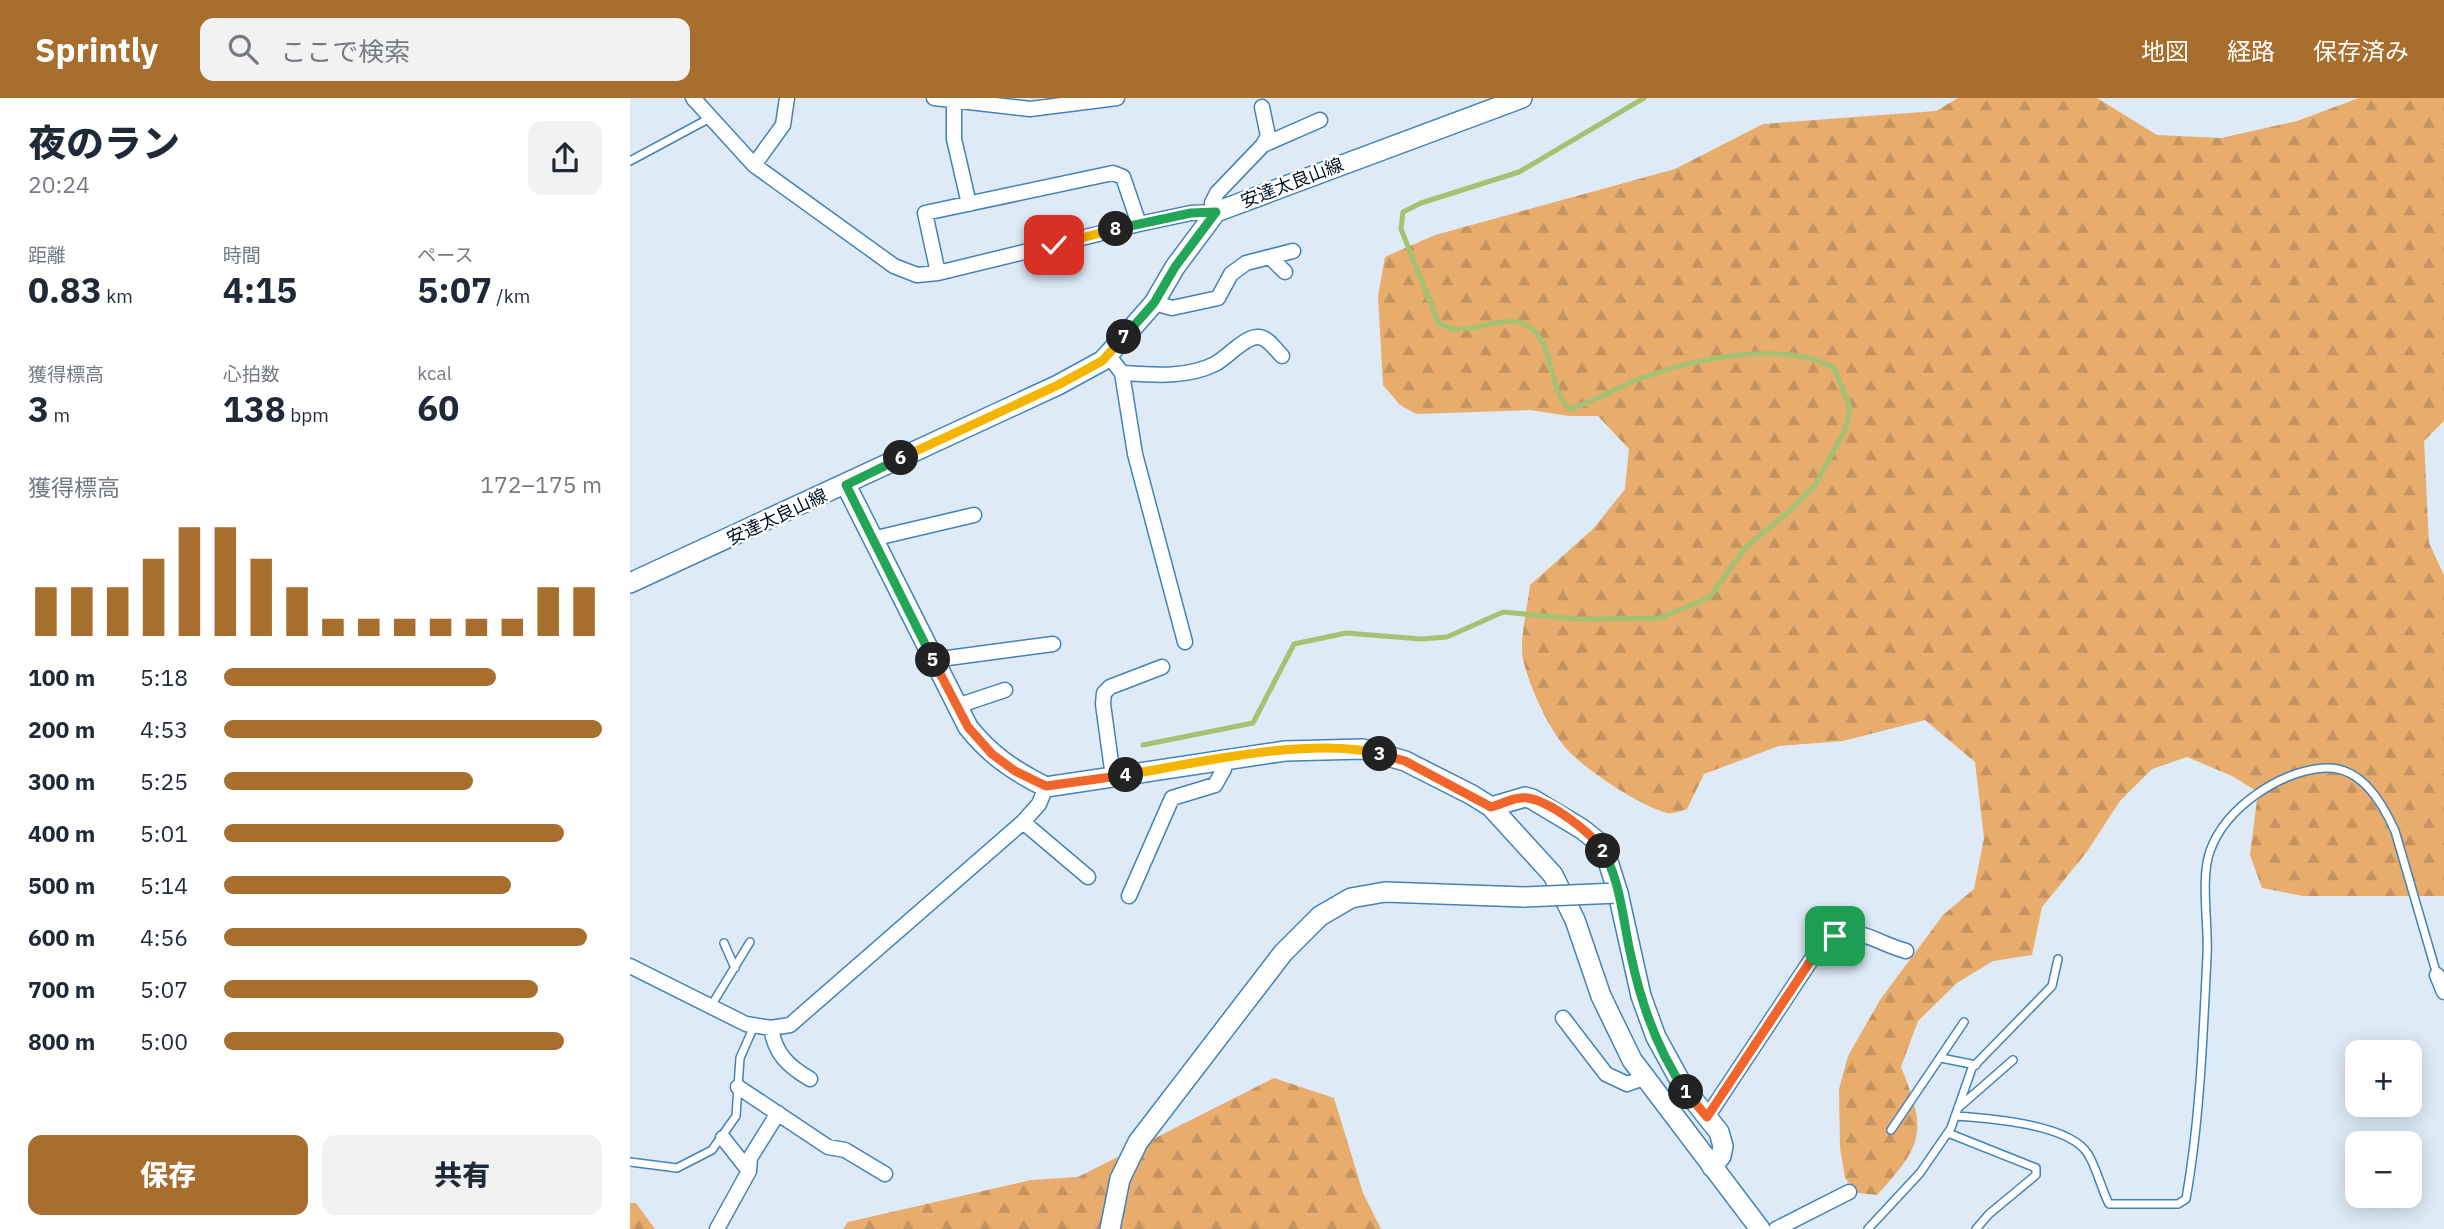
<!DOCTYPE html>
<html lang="ja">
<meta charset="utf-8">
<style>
:root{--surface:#fff;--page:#f2f2f3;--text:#1f2937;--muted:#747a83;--accent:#a76e2d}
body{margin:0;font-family:"IBM Plex Sans","Noto Sans JP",sans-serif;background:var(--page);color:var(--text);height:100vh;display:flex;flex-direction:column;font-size:26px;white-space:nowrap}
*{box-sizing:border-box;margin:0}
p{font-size:23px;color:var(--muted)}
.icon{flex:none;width:38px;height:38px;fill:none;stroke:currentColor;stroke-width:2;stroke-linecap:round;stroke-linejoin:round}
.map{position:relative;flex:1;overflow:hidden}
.side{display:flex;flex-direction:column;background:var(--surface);width:630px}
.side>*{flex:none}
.tools{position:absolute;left:1715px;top:942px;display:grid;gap:14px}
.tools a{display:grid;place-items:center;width:77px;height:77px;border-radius:14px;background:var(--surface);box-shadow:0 4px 18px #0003;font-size:35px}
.pin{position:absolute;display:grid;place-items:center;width:60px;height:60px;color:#fff;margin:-30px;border-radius:14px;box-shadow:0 4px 10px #0006}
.km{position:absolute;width:35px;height:35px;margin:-18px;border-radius:50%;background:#222;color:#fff;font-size:19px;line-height:35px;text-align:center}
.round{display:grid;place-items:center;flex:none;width:74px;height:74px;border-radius:14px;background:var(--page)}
.overview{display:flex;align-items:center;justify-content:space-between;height:119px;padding:0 28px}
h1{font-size:38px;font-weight:800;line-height:52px}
.stats{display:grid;grid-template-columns:repeat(3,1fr);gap:10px;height:119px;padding:7px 28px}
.stats div{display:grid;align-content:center}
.stats b{font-size:35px;font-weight:800}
.stats small{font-size:19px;font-weight:400}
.stats p{font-size:19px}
.chart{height:196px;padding:14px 28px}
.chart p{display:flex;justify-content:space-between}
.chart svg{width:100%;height:126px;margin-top:7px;stroke:var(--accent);stroke-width:6}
.button{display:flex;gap:14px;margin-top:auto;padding:14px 28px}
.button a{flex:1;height:80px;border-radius:14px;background:var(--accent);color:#fff;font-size:28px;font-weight:800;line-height:80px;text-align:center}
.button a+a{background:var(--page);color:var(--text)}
ul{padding:0 28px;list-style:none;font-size:23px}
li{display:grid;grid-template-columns:112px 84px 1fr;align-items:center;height:52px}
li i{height:18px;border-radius:9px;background:var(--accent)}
header{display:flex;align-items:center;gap:42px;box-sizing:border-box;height:98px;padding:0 35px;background:var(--accent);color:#fff}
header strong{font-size:33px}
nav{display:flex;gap:38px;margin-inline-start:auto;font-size:24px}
.search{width:490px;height:63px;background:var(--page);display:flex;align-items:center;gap:18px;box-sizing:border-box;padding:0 24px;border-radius:14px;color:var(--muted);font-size:26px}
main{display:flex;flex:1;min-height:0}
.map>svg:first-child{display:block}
.forest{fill:url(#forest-firs)}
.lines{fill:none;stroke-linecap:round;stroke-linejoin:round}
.stream{stroke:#a3c272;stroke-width:5}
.lane-casing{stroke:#4482b7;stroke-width:10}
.street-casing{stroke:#4482b7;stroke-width:17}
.secondary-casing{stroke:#4482b7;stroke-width:22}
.lane{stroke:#fff;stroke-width:7}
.street{stroke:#fff;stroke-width:14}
.secondary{stroke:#fff;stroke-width:19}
.secondary-bridge-casing{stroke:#4482b7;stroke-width:22;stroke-linecap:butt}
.secondary-bridge{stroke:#fff;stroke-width:19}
.split-1-casing{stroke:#fff;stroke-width:14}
.split-2-casing{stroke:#fff;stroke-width:14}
.split-3-casing{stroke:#fff;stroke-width:14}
.split-4-casing{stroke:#fff;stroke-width:14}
.split-5-casing{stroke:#fff;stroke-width:14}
.split-6-casing{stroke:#fff;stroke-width:14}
.split-7-casing{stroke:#fff;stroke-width:14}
.split-8-casing{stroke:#fff;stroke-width:14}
.split-9-casing{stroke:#fff;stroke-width:14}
.split-1{stroke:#f0652b;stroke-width:9}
.split-2{stroke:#22a559;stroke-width:9}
.split-3{stroke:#f0652b;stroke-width:9}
.split-4{stroke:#f5b400;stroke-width:9}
.split-5{stroke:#f0652b;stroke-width:9}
.split-6{stroke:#22a559;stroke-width:9}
.split-7{stroke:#f5b400;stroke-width:9}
.split-8{stroke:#22a559;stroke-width:9}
.split-9{stroke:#f5b400;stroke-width:9}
.labels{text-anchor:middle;stroke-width:5;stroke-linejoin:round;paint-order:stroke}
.street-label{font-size:18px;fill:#001125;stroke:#fff}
</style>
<header>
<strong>Sprintly</strong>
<div class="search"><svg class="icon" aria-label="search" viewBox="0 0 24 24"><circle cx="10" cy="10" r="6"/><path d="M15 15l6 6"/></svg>ここで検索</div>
<nav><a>地図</a><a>経路</a><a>保存済み</a></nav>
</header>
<main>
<section class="side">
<div class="overview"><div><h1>夜のラン</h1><p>20:24</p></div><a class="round"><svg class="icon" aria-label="share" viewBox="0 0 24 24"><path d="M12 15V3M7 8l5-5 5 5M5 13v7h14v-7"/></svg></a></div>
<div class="stats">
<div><p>距離</p><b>0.83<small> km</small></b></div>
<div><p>時間</p><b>4:15</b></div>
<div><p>ペース</p><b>5:07<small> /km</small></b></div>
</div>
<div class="stats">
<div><p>獲得標高</p><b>3<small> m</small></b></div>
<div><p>心拍数</p><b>138<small> bpm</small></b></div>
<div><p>kcal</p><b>60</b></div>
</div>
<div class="chart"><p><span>獲得標高</span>172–175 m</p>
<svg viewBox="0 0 160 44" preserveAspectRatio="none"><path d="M5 44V27M15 44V27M25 44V27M35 44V17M45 44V6M55 44V6M65 44V17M75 44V27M85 44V38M95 44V38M105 44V38M115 44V38M125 44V38M135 44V38M145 44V27M155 44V27"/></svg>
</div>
<ul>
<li><b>100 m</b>5:18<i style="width:72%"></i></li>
<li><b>200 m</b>4:53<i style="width:100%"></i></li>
<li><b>300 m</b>5:25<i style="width:66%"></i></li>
<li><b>400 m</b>5:01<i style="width:90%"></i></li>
<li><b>500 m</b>5:14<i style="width:76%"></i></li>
<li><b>600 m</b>4:56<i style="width:96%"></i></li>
<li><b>700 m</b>5:07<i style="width:83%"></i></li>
<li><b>800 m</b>5:00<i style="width:90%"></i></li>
</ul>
<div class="button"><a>保存</a><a>共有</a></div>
</section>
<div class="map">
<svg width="1814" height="1131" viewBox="0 0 1814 1131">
<defs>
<pattern id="forest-firs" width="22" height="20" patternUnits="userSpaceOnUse" patternTransform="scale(1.75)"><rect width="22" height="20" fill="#e8ac6d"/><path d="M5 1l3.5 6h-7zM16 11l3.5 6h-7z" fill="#c5935e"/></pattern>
</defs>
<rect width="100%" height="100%" fill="#deebf6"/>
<path class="forest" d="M1328,0H1467L1527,37L1591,40L1667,23L1729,0H1814V323L1794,343L1799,445L1814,477V798H1673L1632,790L1620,757L1628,694L1602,678L1557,659L1522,671L1490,703L1456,755L1412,809L1402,857L1363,863L1327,885L1288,923L1271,969C1297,1033 1294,1046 1247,1097L1228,1095L1215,1080L1210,1050L1209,991L1218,958L1250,902L1313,817L1344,791L1354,740L1345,664L1295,622L1213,643L1149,648L1074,676L1057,711C1051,713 1043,716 1037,715C1010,708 952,670 934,648C916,625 900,590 893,561C889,543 898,507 900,487L964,430L995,391L999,351L968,318H939L900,312L786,316L770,307L753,287L748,198L755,159L805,137L1045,71L1133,26L1306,13Z
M644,980L704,1000L733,1095L751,1131H213L218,1124L401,1082L448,1079Z
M0,1105H6L25,1131H0Z"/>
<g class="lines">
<path class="stream" d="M513,647L623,625L664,546L716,535L791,541L817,539L873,514L949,521L1030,520L1080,499L1115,450L1163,410L1185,387L1216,330L1220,309L1204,270C1150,241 1060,261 1004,283C982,292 965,303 940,311C916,291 926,242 896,227C867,213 834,245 808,224L771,131L773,114L791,105L889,74L1014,0"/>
<defs>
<path id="lane" d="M0,63L80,20
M94,845L105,870
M81,908L120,844
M1311,960L1346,967
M1328,1010L1383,962
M1325,1018C1359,1020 1439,1026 1458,1056C1467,1071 1471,1090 1479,1106H1548L1556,1101C1570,1022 1573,939 1577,858C1579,828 1570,781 1580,753C1596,709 1650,673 1695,670C1731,668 1752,704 1765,733L1807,877
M1261,1032L1334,924
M1318,1035L1406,1070V1077L1359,1116L1346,1131
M0,1064L47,1070L82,1052L106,1018L110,960L124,928
M1238,1131L1290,1075L1321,1030L1342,970L1422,888L1428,861"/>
<path id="street" d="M63,0L124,67L264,168L287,177L308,175L509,126L561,115L586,114L582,105L587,95L633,47L690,22
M304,0L400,11L487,0
M324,3V41L339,106
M632,9L638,38L633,47
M124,67L153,27L157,0
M641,160L655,174
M308,175L295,115L483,75L493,79L509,126
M524,205L542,210L588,200L601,176L616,165L663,153
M478,257L492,275L505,356L555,544
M492,275C523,277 557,280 585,266C598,259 613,240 627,239C637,238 645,251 652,258
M242,441L344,417
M303,562L423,546
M327,608L375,592
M483,679L473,606L474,595L480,589L532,569
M393,724L458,779
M499,798L542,700L585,687L594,671L596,660
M0,868L116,926L141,930L160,927L393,724L409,706L416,689
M1807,877L1814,894
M933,920L976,976L997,986L1014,980
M141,930C145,956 158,968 180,981
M108,989L198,1049L215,1052L255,1076
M1077,1019L1191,847C1229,823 1237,842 1276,853
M93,1040L119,1073
M87,1131L119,1073L120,1060L148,1015
M1146,1131L1219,1094"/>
<path id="secondary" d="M216,387L338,629C360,657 384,673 416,689L655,653L733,651L775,663L842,697L861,709L923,777L945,822L971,898L1002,962L1130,1131
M0,485L428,287L472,263L488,246L524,205L545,169L586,114L892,0
M861,709L895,699L902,701L952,731L967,743L976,757L988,795L1011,898L1026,939L1054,990L1089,1034L1093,1048L1091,1058L1082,1069
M480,1131L490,1081L508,1044L653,855L690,818L721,800L755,794L894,799"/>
</defs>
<use href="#lane" class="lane-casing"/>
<use href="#street" class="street-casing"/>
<use href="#secondary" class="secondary-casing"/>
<use href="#lane" class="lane"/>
<use href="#street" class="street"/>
<use href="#secondary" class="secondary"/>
<defs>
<path id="secondary-bridge" d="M894,799L988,795"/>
</defs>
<use href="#secondary-bridge" class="secondary-bridge-casing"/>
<use href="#secondary-bridge" class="secondary-bridge"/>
</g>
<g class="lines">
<defs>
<path id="split-1" d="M1056,994L1077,1019L1191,847L1205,838"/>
<path id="split-2" d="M973,753C991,784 993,824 1001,858C1011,905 1028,954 1056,994"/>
<path id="split-3" d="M750,656L775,663L861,709C872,706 886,698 898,700C921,704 961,734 973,753"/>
<path id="split-4" d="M496,677C566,665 682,638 750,656"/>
<path id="split-5" d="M303,562L338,629L362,656L385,673L416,688L496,677"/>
<path id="split-6" d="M271,360L216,387L303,562"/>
<path id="split-7" d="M271,360L428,287L472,263L494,239"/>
<path id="split-8" d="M486,131L561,115L586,114L545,169L524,205L494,239"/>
<path id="split-9" d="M424,147L486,131"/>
</defs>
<use href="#split-1" class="split-1-casing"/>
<use href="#split-2" class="split-2-casing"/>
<use href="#split-3" class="split-3-casing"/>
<use href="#split-4" class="split-4-casing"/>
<use href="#split-5" class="split-5-casing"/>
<use href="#split-6" class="split-6-casing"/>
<use href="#split-7" class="split-7-casing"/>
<use href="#split-8" class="split-8-casing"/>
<use href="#split-9" class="split-9-casing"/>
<use href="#split-1" class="split-1"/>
<use href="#split-2" class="split-2"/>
<use href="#split-3" class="split-3"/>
<use href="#split-4" class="split-4"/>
<use href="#split-5" class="split-5"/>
<use href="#split-6" class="split-6"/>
<use href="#split-7" class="split-7"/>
<use href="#split-8" class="split-8"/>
<use href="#split-9" class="split-9"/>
</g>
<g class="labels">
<g class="street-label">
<text transform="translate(662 85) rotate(-21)" y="6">安達太良山線</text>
<text transform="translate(147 419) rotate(-25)" y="6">安達太良山線</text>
</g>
</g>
</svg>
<div class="tools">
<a>+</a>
<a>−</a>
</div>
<div class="pin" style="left:1205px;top:838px;background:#1e9e55"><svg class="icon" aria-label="arrive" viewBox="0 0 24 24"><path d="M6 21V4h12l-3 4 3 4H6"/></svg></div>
<div class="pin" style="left:424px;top:147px;background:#d93025"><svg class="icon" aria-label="check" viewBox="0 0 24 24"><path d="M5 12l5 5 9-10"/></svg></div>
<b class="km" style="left:1056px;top:994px">1</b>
<b class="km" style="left:973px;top:753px">2</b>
<b class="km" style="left:750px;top:656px">3</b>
<b class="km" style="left:496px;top:677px">4</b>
<b class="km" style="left:303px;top:562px">5</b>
<b class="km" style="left:271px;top:360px">6</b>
<b class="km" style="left:494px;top:239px">7</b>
<b class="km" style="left:486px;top:131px">8</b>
</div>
</main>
